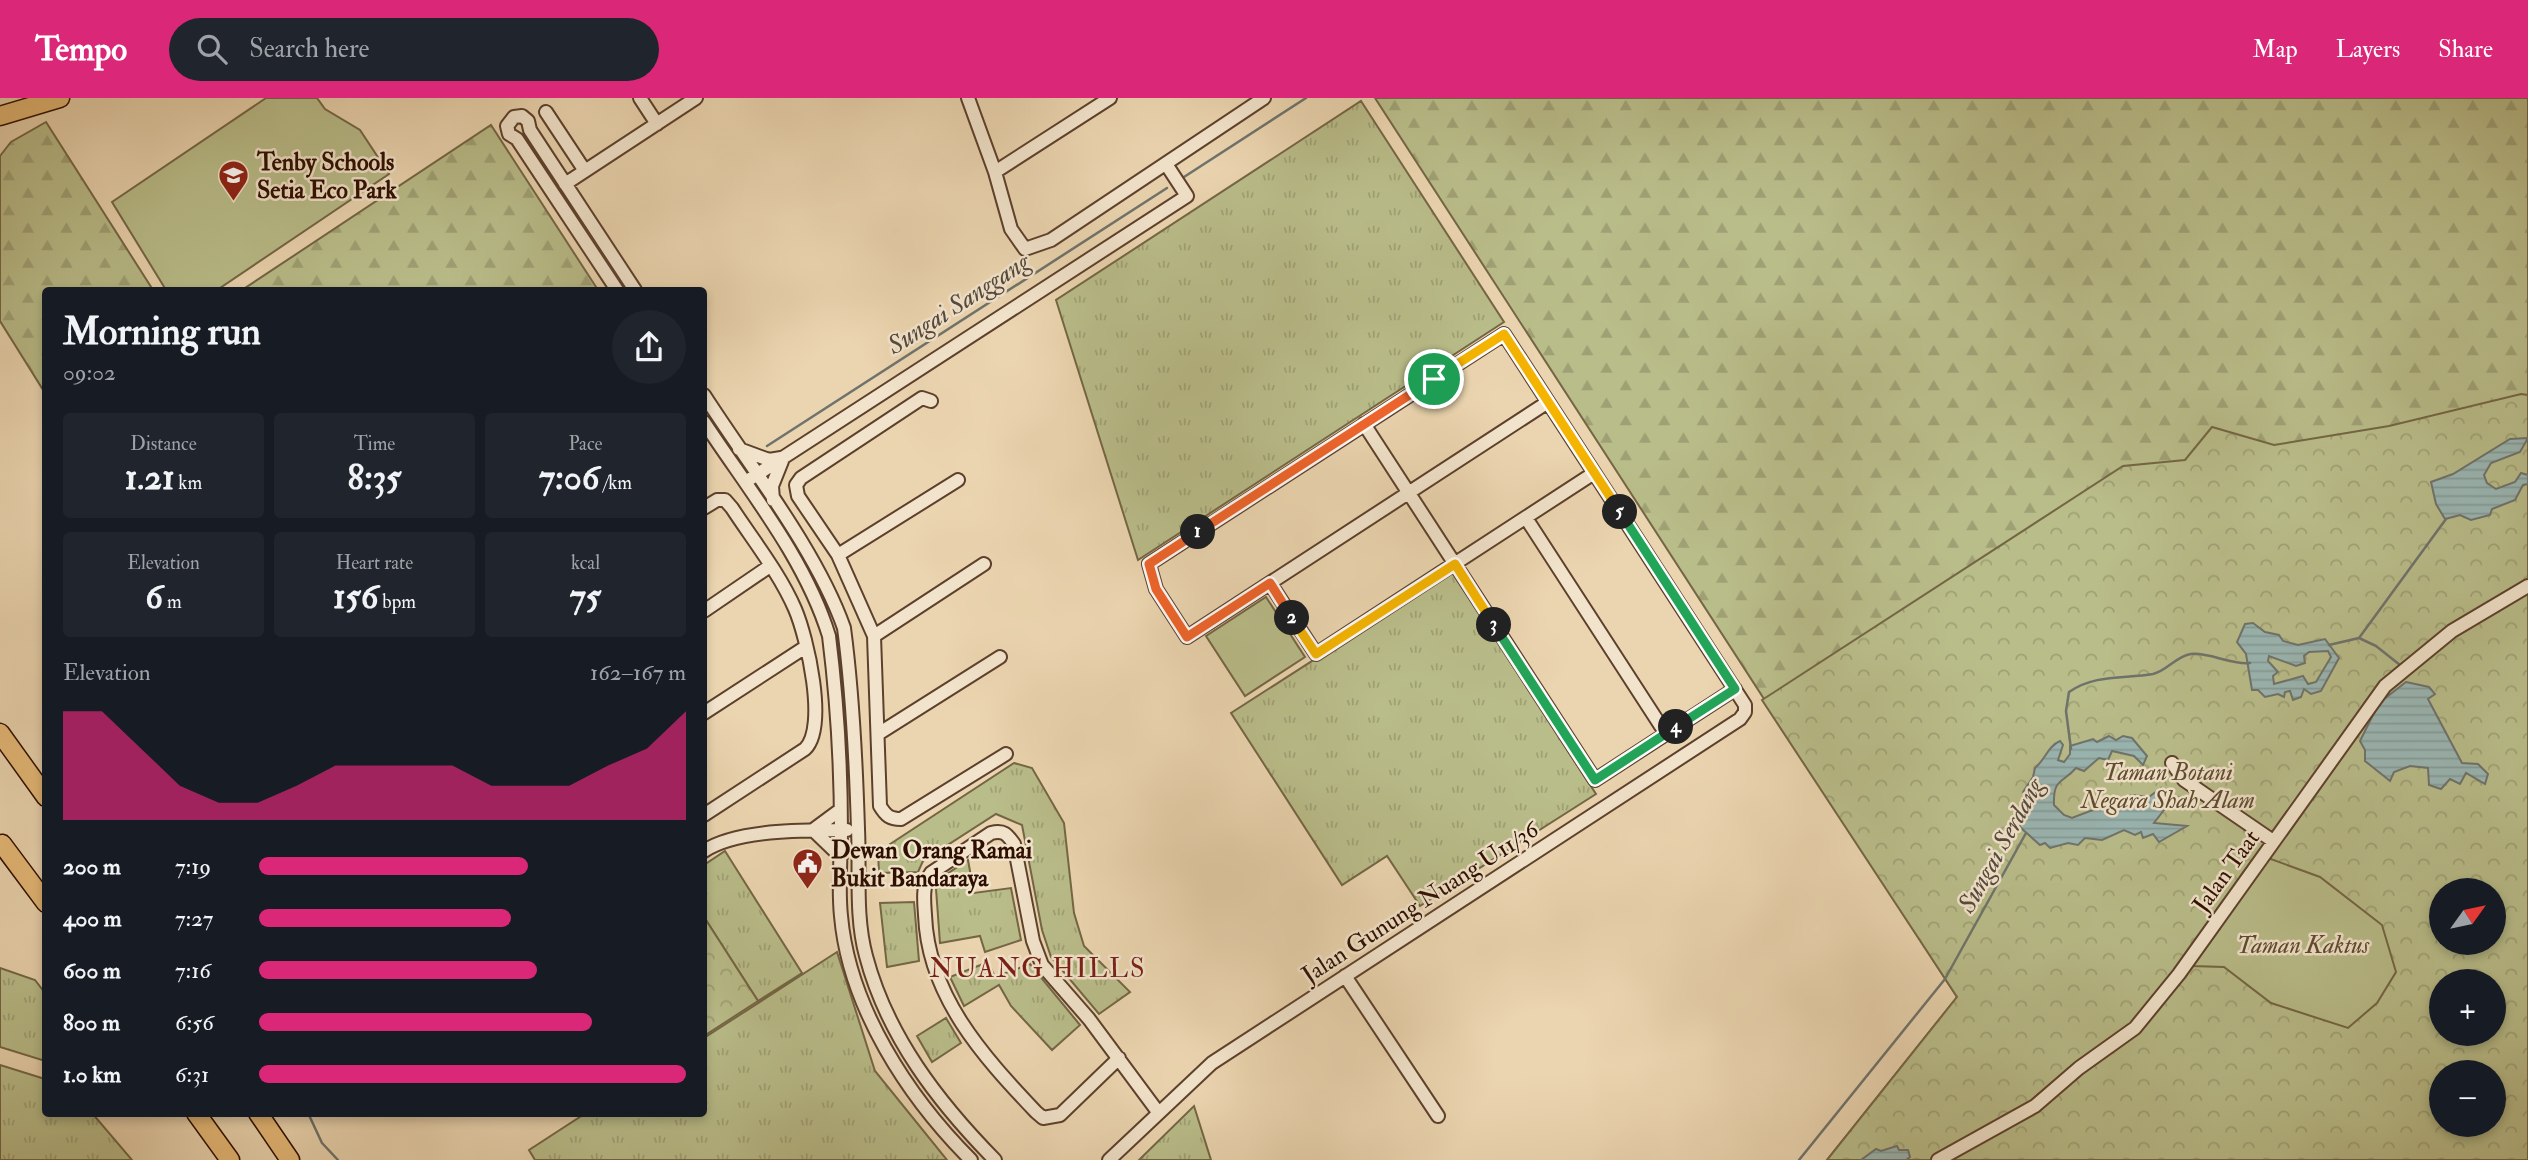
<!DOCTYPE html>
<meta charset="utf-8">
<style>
:root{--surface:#171b24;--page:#20242c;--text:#f1f3f6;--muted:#9ea1a6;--accent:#db2777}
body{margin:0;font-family:"IM FELL Double Pica",serif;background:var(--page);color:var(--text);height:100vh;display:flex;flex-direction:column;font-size:26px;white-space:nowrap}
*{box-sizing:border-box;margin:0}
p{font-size:23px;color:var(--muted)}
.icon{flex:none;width:38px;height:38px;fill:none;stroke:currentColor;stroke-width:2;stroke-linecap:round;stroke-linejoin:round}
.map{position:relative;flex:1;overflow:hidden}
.sheet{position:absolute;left:42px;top:189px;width:665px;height:830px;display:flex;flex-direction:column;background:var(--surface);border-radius:7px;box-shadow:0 4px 10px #0003}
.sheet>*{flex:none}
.needle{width:46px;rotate:57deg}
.controls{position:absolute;left:2429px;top:780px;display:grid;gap:14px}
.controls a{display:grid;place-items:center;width:77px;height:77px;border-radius:50%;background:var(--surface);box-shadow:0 4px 10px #0003;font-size:35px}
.pin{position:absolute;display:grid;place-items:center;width:60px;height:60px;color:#fff;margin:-30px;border:4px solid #fff;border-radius:50%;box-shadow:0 2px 7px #0007}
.km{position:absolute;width:35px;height:35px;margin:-18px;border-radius:50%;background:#222;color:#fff;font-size:19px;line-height:35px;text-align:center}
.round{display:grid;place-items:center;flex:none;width:74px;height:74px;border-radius:37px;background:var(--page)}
.summary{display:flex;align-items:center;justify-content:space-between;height:119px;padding:0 21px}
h1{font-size:38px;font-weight:700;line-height:52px}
.figures{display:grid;grid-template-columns:repeat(3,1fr);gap:10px;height:119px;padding:7px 21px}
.figures div{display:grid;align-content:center;border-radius:7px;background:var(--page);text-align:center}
.figures b{font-size:35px;font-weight:700}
.figures small{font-size:19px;font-weight:400}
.figures p{font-size:19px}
.chart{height:196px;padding:14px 21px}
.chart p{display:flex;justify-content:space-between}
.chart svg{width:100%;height:126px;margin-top:7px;fill:var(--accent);opacity:.7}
ul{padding:0 21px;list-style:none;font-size:23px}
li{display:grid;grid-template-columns:112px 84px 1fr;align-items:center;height:52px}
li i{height:18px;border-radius:9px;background:var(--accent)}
header{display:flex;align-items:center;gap:42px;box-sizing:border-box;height:98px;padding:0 35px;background:var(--accent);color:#fff}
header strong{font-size:33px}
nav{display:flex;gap:38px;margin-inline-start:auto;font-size:24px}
.search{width:490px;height:63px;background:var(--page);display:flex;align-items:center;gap:18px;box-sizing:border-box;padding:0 24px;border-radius:38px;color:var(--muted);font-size:26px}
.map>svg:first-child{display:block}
.grass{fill:url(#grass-tufts);stroke:#746645;stroke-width:2}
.forest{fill:url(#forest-firs);stroke:#746645;stroke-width:2;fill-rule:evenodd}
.park{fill:url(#park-crowns);stroke:#746645;stroke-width:2;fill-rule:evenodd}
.garden{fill:#b9bd8a;stroke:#746645;stroke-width:2}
.water{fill:url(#water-rules);stroke:#6f736c;stroke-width:2;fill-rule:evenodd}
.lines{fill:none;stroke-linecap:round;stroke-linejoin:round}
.stream{stroke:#6f736c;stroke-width:2.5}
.minor-casing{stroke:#5d402c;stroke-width:16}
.highway-casing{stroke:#2e0e00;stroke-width:21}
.minor{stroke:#f2e4cc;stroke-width:12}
.highway{stroke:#e6ba78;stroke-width:18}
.split-1-casing{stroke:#fff;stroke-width:14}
.split-2-casing{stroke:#fff;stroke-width:14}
.split-3-casing{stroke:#fff;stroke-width:14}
.split-4-casing{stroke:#fff;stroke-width:14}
.split-5-casing{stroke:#fff;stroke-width:14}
.split-6-casing{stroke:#fff;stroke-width:14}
.split-1{stroke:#f0652b;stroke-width:9}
.split-2{stroke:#f0652b;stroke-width:9}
.split-3{stroke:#f5b400;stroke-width:9}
.split-4{stroke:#22a559;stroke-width:9}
.split-5{stroke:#22a559;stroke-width:9}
.split-6{stroke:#f5b400;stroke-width:9}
.labels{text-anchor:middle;stroke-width:5;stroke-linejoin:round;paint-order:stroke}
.poi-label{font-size:24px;font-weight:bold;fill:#2e0e00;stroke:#f2e4cc;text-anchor:start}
.park-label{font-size:24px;font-style:italic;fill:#5f4b30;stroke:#f2e4cc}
.street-label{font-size:24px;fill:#2e0e00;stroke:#f2e4cc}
.water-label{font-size:26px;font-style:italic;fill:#54493f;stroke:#f2e4cc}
.neighbourhood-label{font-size:26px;letter-spacing:2px;fill:#7a1f14;stroke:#f2e4cc}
</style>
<header>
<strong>Tempo</strong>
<div class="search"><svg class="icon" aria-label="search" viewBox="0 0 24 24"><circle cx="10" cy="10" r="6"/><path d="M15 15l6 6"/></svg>Search here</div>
<nav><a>Map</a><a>Layers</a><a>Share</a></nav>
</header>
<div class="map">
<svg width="2528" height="1062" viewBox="0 0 2528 1062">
<defs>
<pattern id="grass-tufts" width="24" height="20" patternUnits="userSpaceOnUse" patternTransform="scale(1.75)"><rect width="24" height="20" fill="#b9bd8a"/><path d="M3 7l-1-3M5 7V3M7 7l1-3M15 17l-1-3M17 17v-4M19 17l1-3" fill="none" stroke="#9fa175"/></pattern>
<pattern id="forest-firs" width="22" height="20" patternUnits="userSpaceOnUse" patternTransform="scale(1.75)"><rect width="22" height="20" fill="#b9bd8a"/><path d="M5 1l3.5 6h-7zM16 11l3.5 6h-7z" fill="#9fa175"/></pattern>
<pattern id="park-crowns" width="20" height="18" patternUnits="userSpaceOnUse" patternTransform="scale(1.75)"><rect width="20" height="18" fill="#b9bd8a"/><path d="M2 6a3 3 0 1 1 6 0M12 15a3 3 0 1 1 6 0" fill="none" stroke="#9fa175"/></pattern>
<pattern id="water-rules" width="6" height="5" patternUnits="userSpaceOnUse" patternTransform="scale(1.75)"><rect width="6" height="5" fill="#9ab7b4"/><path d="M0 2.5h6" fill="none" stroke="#859c99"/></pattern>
</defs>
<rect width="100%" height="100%" fill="#ebd5b0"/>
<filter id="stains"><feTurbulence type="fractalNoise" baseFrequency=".00286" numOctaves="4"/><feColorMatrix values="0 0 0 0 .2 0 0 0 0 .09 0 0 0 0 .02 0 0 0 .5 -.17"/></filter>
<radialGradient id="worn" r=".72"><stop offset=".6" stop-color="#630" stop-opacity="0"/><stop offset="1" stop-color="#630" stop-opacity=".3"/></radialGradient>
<path class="grass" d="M1361,3L1504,224L1138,462L1056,202Z
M1452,473L1596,696L1420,808L1387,758L1342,787L1231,615Z
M1014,665L1032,670L1064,725L1074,815L1084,848L1130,894L1099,916L1051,859L1042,832L1022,727L996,716L923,763L918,774L879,775L878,754Z
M725,753L802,875L758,903L704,819V767Z
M968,762L974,795L1011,790L1021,842L985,854L980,838L940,845L936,791L941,780Z
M914,804L919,863L887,869L880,805Z
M837,854L875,973L947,1062H535L529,1052L586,1015H704V940Z
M988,864L995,879L1030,866L1080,927L1052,952L1011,908L999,887L964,908L950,879Z
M0,870L35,882L45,895V963L0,949Z
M946,920L961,945L932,964L917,938Z
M0,967L45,981L46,1015H92L132,1062H0Z
M1194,1008L1211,1062H1139Z"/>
<path class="forest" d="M1375,0H2528V340L2460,417L2528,1062H1827L1957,899ZM2441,793H2494V845H2441ZM2441,884H2494V936H2441ZM2441,975H2494V1027H2441Z
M46,24L153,192H46L45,295L0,223V58L11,44Z
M491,27L598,192H242Z"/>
<path class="park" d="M2521,296L2528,297V1062H1827L1957,899L1762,602L2123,368L2185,362L2212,329L2274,347L2389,328ZM2441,793H2494V845H2441ZM2441,884H2494V936H2441ZM2441,975H2494V1027H2441Z
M704,819L758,903L704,938Z"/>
<path class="garden" d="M266,0H317L325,11L360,32L389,76L217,192H166L112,104Z
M1266,499L1305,559L1245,598L1206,538Z
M2268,760L2320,779L2382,827L2396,874L2377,905L2348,930L2271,905L2224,869L2192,868Z"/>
<path class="water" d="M2528,340L2520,354L2491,365L2484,377L2487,385L2496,391L2515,384L2521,375L2528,377V386L2523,387L2515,402L2492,411L2490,417L2471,422L2460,417L2445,421L2436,406L2431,384L2453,376L2510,341Z
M2253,525L2265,534L2279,537L2283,543L2298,547L2325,541L2339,560L2321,593L2311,596L2304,591L2301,599L2293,602L2290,593L2285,594L2284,599L2278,596L2265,599L2258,592H2252L2246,556L2237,544L2245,526ZM2328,553L2331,559L2316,584L2308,586L2303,578L2274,586L2273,578L2278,574L2268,563L2269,558L2296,568L2305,565L2304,558L2309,554Z
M2406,584L2429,589L2435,596L2428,601L2462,665L2478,666L2488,676L2485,686L2466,675L2460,686L2450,681L2441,691L2429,687L2428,670L2410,668L2394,674L2390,683L2365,663V652L2360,643L2379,605Z
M2109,638L2116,642L2123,638L2132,640L2147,658L2143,667L2134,658L2112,653L2108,662L2099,660L2084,673L2076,670C2062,686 2053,680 2054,707L2064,717L2072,720L2132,697L2149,699L2161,690L2173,708L2164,712L2154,725L2187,728L2159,744L2153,736L2143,740L2141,734L2135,737L2124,732L2102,742L2085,740L2078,747L2068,745L2050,750L2045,745L2040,747L2020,729L2021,704L2026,697L2023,694L2033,679L2035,670C2045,662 2048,648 2060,643L2063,647L2058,662L2064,664L2070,656V648L2093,641L2097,644Z
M1897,1048L1899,1052H1908L1910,1059L1906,1062H1861L1876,1051L1881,1053Z"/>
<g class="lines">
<path class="stream" d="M1184,79L1306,0
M767,348L1167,90
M704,355V354
M2359,540L2376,548L2400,567
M2329,547L2359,540L2446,421
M2071,651L2066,613L2069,594C2095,576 2124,581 2153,576C2167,573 2176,558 2191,556C2209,554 2231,567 2250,565
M308,1015L322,1045L338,1062
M1799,1062L1945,881L2026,735"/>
<defs>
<path id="minor" d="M640,0L657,26
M968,0L995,74L1011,131L1025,151L1051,142L1264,0
M546,14L585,73
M995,74L1110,0
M565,86L696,0
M617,192L517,41L509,36L507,28L514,19L522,18L528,23L530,32L635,192
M704,297C749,367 817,453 844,530C853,597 856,664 858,731C860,773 855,818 866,858C887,938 938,1004 995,1062
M931,303L922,300L801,380L796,387L798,398L838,457L874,538L880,708C886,718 890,721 901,721L1006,656
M704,324C748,391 805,460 829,538C837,602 841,668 841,733C841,761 838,790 841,818C849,909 908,999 971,1062
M1364,326L1595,682L1735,591
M739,351L769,362L781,360
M750,381L1187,98L1166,66
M773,402L772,388L782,363
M704,410L717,402H725L732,410C753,442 780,476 795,511C807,539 828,629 805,651L704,717
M1526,420L1666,636
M838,457L958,382
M1270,485L1316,556L1594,375
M704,513L770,468
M874,538L984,466
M704,615L804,550
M878,636L1000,559
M2172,665L2184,682L2273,743
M840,712L813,732L841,759
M704,753C737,731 808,732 847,732
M1345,878L1438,1018
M1119,960L1060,1017L1043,1020L1036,1014C983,958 928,898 925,817C924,802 922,787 931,775L991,735C1004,732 1007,736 1014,746L1033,843L1042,867L1089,921L1158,1014
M1109,1062L1212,965L1740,621L1745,614V607L1504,236L1149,466L1156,491L1187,539L1548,304
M1938,1062L2035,1008L2079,970L2135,930L2179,876L2385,588L2452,533L2528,488"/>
<path id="highway" d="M0,18L60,0
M0,635L46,699
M2,746L46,805
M196,1015L230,1062
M258,1015L290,1062"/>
</defs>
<use href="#minor" class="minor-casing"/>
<use href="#highway" class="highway-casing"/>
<use href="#minor" class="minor"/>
<use href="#highway" class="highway"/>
</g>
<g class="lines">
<defs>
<path id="split-1" d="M1198,434L1434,281"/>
<path id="split-2" d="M1198,434L1149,466L1156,491L1187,539L1270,485L1292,520"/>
<path id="split-3" d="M1292,520L1316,556L1455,466L1494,527"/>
<path id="split-4" d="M1494,527L1595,682L1676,629"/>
<path id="split-5" d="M1620,414L1735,591L1676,629"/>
<path id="split-6" d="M1434,281L1504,236L1620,414"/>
</defs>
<use href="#split-1" class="split-1-casing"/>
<use href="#split-2" class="split-2-casing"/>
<use href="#split-3" class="split-3-casing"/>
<use href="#split-4" class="split-4-casing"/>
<use href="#split-5" class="split-5-casing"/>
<use href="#split-6" class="split-6-casing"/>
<use href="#split-1" class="split-1"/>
<use href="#split-2" class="split-2"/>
<use href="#split-3" class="split-3"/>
<use href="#split-4" class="split-4"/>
<use href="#split-5" class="split-5"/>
<use href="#split-6" class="split-6"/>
</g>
<defs>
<symbol id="school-pin" viewBox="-11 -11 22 30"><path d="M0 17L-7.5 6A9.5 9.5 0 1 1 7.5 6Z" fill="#8f2418" stroke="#f2e4cc"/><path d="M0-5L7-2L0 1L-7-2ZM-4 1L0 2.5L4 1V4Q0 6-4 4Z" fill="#fff"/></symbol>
<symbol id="civic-pin" viewBox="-11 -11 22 30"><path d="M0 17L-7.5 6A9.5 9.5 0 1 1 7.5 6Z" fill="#8f2418" stroke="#f2e4cc"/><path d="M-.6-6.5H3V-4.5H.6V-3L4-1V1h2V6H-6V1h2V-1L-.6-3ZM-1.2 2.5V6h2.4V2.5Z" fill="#fff"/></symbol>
</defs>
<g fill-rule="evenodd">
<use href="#school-pin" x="216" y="60" width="35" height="47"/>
<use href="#civic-pin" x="790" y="748" width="35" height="47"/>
</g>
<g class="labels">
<g class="poi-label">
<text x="257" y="72">Tenby Schools<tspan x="257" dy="28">Setia Eco Park</tspan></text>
<text x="831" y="760">Dewan Orang Ramai<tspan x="831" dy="28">Bukit Bandaraya</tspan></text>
</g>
<g class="park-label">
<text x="2168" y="682">Taman Botani<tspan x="2168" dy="28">Negara Shah Alam</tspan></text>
<text x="2303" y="855">Taman Kaktus</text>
</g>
<g class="street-label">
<text transform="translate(2226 773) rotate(-54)" y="8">Jalan Taat</text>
<text transform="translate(1420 804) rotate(-33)" y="8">Jalan Gunung Nuang U11/36</text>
</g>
<g class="water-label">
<text transform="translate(958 205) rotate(-33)" y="9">Sungai Sanggang</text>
<text transform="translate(2000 747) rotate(-61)" y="9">Sungai Serdang</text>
</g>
<g class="neighbourhood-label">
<text x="1038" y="879">NUANG HILLS</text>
</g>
</g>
<rect width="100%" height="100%" filter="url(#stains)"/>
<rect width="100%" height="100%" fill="url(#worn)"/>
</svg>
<div class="controls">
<a><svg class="needle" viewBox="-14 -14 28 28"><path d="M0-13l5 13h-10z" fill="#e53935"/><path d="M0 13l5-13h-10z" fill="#9ea1a6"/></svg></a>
<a>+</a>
<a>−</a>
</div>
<div class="pin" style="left:1434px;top:281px;background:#1e9e55"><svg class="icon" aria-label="arrive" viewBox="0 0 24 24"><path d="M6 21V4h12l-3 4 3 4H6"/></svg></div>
<b class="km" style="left:1198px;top:434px">1</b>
<b class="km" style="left:1292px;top:520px">2</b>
<b class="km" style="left:1494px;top:527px">3</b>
<b class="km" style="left:1676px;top:629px">4</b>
<b class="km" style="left:1620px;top:414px">5</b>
<section class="sheet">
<div class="summary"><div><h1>Morning run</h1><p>09:02</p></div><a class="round"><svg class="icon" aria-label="share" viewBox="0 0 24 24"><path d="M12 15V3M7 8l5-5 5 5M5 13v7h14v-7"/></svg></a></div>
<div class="figures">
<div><p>Distance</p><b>1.21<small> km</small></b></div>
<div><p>Time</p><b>8:35</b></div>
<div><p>Pace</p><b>7:06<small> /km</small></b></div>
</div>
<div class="figures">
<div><p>Elevation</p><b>6<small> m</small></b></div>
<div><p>Heart rate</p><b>156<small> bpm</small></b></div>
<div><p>kcal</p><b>75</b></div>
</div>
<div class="chart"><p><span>Elevation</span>162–167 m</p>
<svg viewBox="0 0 160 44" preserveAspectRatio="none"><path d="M0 44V6L10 6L20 19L30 32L40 38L50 38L60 32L70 25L80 25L90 25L100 25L110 32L120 32L130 32L140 25L150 19L160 6V44z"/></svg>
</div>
<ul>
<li><b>200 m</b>7:19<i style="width:63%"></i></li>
<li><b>400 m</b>7:27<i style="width:59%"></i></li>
<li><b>600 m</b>7:16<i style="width:65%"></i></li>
<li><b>800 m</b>6:56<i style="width:78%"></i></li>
<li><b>1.0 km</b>6:31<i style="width:100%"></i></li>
</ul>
</section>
</div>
